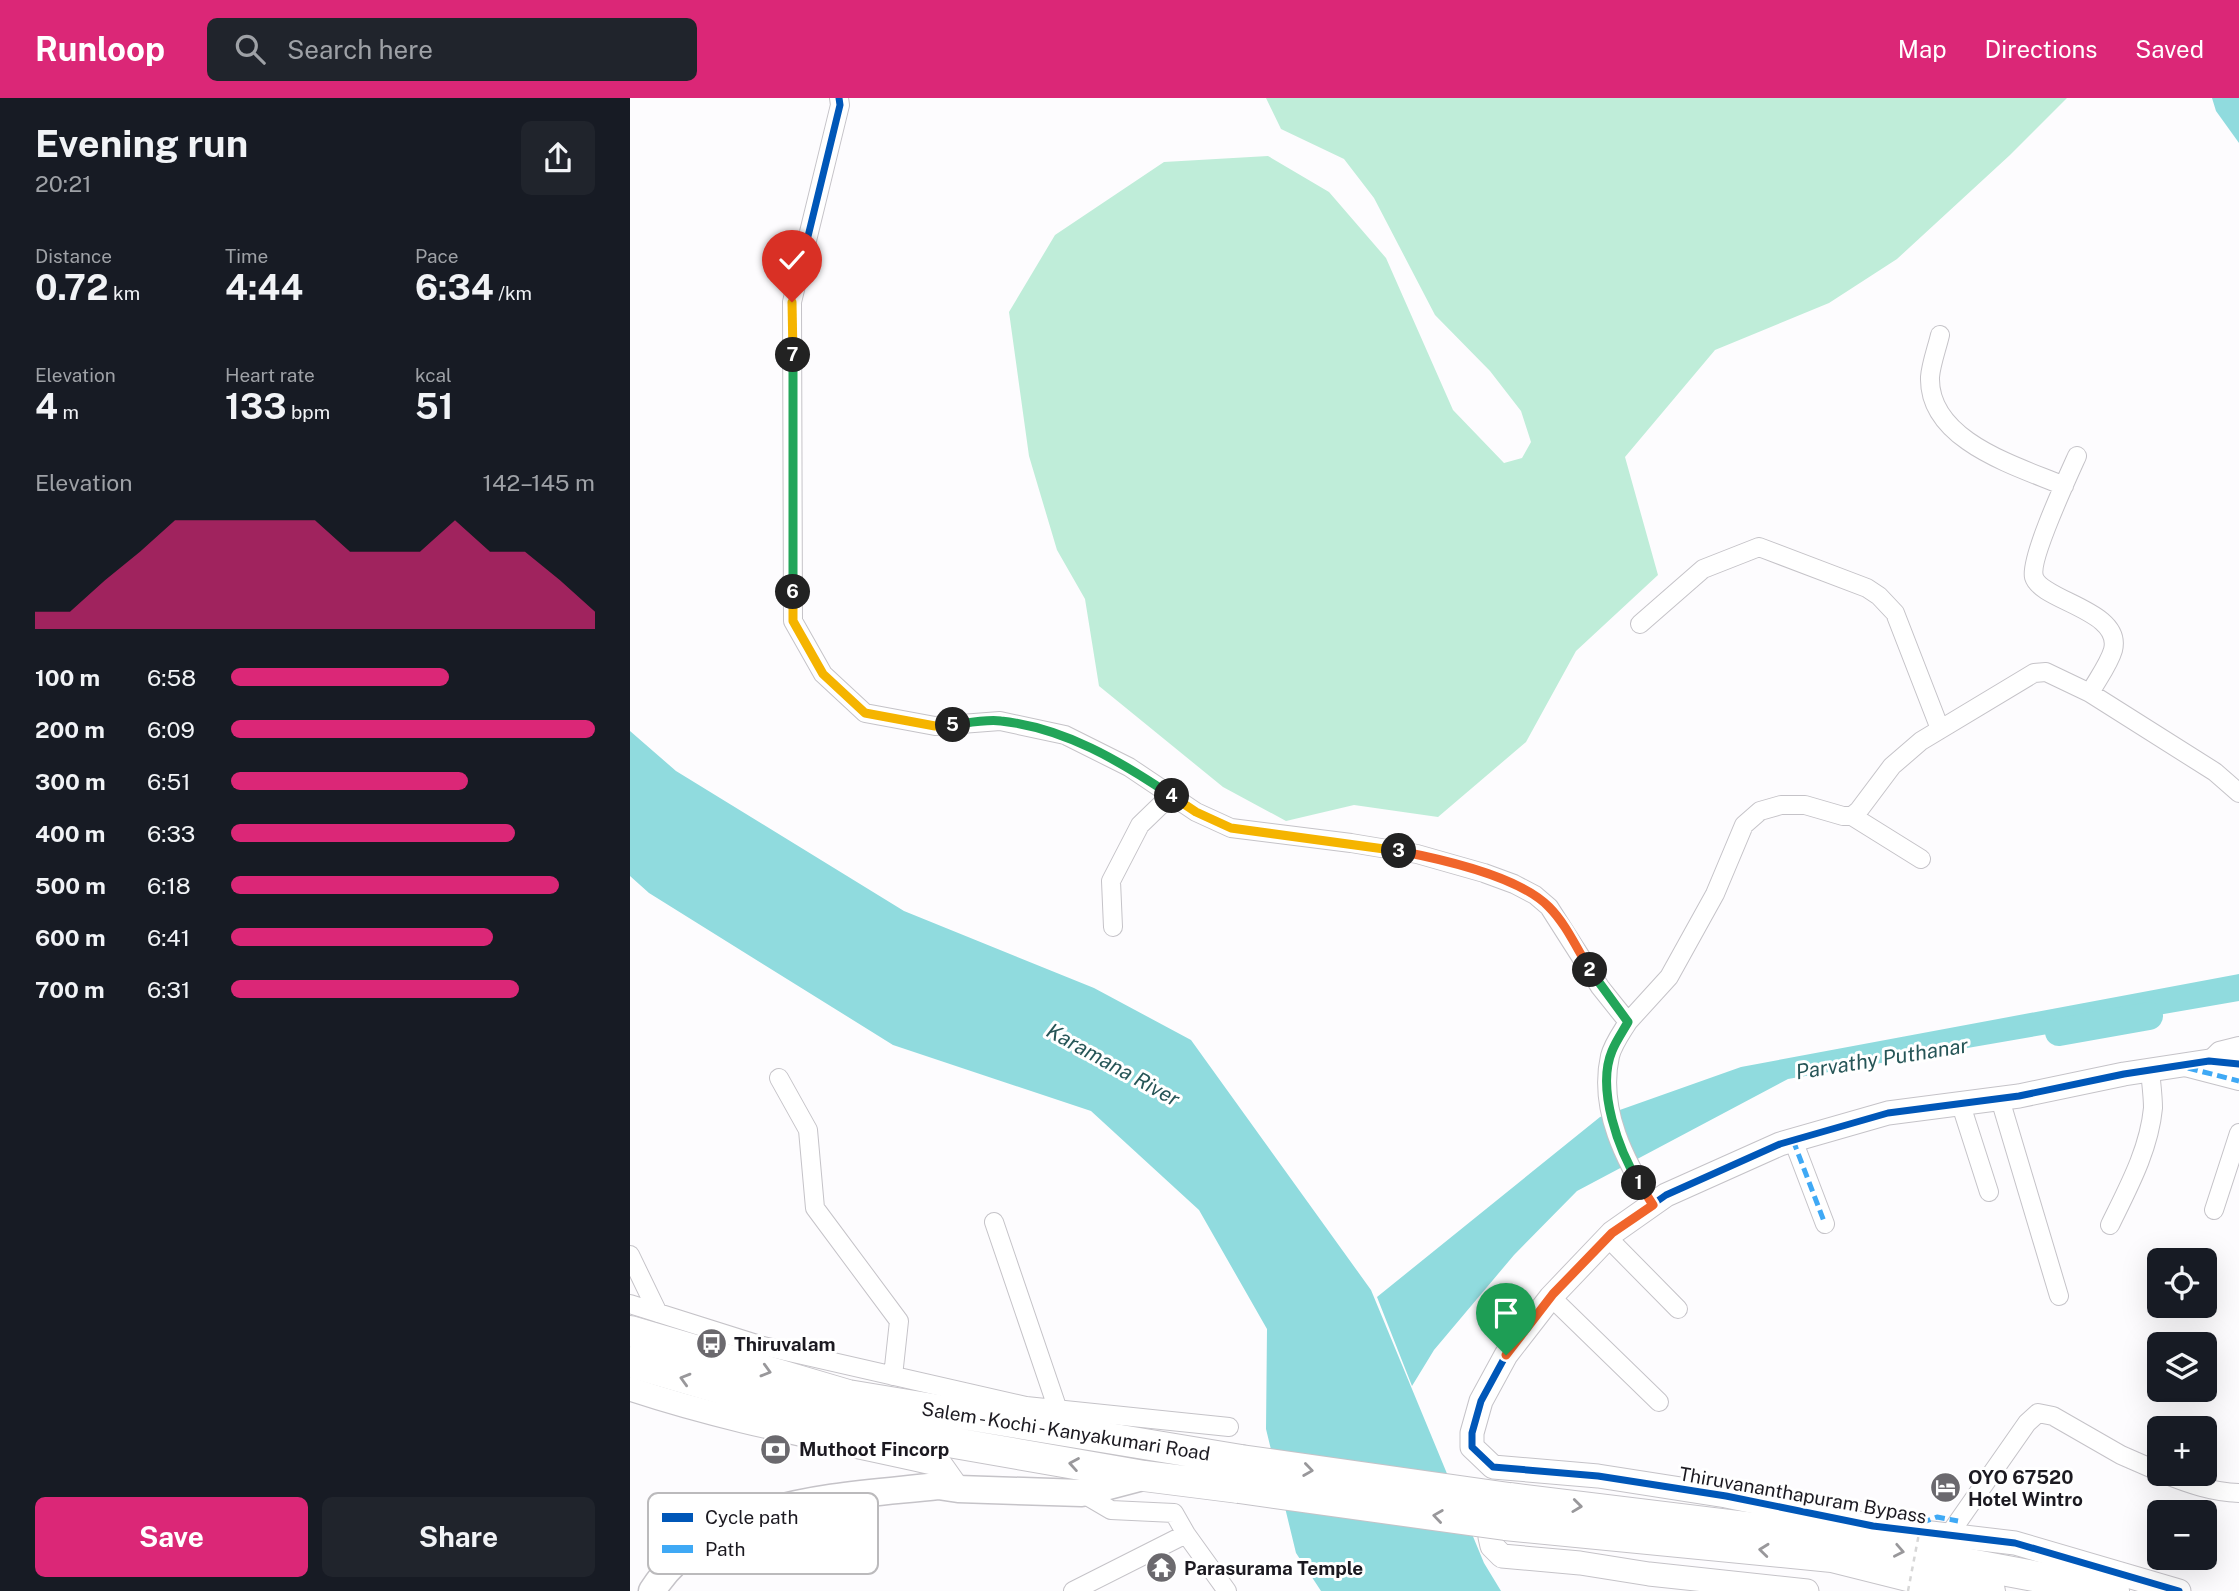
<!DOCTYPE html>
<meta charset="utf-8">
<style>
:root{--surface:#171b24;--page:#20242c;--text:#f1f3f6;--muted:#9ea1a6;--accent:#db2777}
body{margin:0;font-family:"Public Sans",sans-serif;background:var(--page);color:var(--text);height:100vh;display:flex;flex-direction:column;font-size:26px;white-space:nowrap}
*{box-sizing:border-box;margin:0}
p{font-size:23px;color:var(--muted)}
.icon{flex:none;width:38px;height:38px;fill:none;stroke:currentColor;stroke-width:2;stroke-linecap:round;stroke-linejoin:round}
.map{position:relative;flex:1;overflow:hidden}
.details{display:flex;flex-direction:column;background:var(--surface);width:630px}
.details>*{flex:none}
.buttons{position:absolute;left:1517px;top:1150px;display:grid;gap:14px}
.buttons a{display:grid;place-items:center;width:70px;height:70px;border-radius:10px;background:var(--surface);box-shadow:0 7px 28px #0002;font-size:35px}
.pin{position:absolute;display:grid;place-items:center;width:60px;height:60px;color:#fff;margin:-72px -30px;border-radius:50% 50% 50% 0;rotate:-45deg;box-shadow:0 0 7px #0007}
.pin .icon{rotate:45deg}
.km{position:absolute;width:35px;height:35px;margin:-18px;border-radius:50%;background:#222;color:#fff;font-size:19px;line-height:35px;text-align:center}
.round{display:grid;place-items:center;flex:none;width:74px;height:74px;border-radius:10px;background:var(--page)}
.overview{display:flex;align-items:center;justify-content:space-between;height:119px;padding:0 35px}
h1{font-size:38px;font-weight:700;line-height:52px}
.metrics{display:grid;grid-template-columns:repeat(3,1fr);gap:10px;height:119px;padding:7px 35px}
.metrics div{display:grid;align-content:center}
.metrics b{font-size:35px;font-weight:700}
.metrics small{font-size:19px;font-weight:400}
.metrics p{font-size:19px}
.chart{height:196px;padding:14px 35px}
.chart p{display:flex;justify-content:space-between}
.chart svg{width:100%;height:126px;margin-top:7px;fill:var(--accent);opacity:.7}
.primary-button{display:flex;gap:14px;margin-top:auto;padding:14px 35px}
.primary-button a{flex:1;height:80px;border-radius:10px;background:var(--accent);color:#fff;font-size:28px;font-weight:700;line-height:80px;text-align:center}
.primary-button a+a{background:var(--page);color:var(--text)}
ul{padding:0 35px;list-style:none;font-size:23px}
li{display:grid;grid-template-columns:112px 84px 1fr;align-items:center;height:52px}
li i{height:18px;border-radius:9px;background:var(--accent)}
header{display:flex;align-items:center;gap:42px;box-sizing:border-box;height:98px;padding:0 35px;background:var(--accent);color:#fff}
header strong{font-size:33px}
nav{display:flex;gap:38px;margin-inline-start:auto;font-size:24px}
.search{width:490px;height:63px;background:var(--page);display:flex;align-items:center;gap:18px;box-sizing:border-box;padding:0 24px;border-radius:10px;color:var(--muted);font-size:26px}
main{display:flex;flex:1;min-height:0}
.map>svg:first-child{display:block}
.forest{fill:#bfedd9}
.water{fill:#90dbde}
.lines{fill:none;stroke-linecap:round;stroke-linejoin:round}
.river{stroke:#90dbde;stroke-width:28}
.minor-casing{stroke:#c5c3c8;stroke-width:20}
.tertiary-casing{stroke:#c5c3c8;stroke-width:25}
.secondary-casing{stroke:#c5c3c8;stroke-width:29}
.trunk-casing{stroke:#c5c3c8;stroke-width:32}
.minor{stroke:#fff;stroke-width:18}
.tertiary{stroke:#fff;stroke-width:23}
.secondary{stroke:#fff;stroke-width:26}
.trunk{stroke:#fff;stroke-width:30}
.trunk-bridge-casing{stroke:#c5c3c8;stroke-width:32;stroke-linecap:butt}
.path-bridge{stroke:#d7d7d7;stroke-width:2.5;stroke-dasharray:5 5;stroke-linecap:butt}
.trunk-bridge{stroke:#fff;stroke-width:30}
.quiet{stroke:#3fa9f5;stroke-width:5;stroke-dasharray:10 5;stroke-linecap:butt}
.cycleway-casing{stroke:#fff;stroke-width:11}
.cycleway{stroke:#0057b8;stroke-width:7}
.oneway{stroke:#99989b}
.split-1-casing{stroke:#fff;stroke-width:14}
.split-2-casing{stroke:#fff;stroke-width:14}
.split-3-casing{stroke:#fff;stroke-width:14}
.split-4-casing{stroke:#fff;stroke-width:14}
.split-5-casing{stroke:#fff;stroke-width:14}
.split-6-casing{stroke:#fff;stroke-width:14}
.split-7-casing{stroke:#fff;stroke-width:14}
.split-8-casing{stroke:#fff;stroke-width:14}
.split-1{stroke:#f0652b;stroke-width:9}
.split-2{stroke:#22a559;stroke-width:9}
.split-3{stroke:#f0652b;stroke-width:9}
.split-4{stroke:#f5b400;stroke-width:9}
.split-5{stroke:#22a559;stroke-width:9}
.split-6{stroke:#f5b400;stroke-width:9}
.split-7{stroke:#22a559;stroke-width:9}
.split-8{stroke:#f5b400;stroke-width:9}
.labels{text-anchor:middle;stroke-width:6;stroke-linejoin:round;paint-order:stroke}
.poi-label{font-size:19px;font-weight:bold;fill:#1c1a21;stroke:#fff;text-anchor:start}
.street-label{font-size:19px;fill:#1c1a21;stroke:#fff}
.water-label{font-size:21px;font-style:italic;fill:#265557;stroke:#fff}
.key{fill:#fff;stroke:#bbbabc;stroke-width:2}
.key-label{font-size:19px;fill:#1c1a21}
</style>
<header>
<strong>Runloop</strong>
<div class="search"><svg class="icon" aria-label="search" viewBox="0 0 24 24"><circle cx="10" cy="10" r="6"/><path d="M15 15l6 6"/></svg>Search here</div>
<nav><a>Map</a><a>Directions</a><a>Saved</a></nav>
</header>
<main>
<section class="details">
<div class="overview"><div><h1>Evening run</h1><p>20:21</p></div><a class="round"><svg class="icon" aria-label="share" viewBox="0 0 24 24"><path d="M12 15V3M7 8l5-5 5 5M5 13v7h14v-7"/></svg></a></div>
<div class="metrics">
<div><p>Distance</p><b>0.72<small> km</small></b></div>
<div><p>Time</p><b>4:44</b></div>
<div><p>Pace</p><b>6:34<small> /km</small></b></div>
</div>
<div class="metrics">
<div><p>Elevation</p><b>4<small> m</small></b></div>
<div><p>Heart rate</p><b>133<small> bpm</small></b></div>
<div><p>kcal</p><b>51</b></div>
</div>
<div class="chart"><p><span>Elevation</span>142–145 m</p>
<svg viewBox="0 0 160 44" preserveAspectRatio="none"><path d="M0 44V38L10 38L20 27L30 17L40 6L50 6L60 6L70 6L80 6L90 17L100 17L110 17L120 6L130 17L140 17L150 27L160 38V44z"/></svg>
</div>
<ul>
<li><b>100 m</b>6:58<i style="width:60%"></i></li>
<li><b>200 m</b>6:09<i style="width:100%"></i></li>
<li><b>300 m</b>6:51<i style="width:65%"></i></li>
<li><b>400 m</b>6:33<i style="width:78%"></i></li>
<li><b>500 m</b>6:18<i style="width:90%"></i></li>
<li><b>600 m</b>6:41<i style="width:72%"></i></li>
<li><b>700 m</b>6:31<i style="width:79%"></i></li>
</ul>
<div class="primary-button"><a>Save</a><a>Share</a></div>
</section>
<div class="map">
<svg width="1609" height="1493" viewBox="0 0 1609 1493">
<rect width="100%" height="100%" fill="#fdfcfe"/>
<path class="forest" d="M636,0H1437L1380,57L1267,161L1199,205L1085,252L995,359L1028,477L946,553L896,644L808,719L724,707L656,723L593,689L469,588L455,501L427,452L399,358L379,214L425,137L534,64L638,58L699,94L756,160L823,312L874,365L892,360L901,344L891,313L860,273L805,217L744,100L714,61L651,31Z"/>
<path class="water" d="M1582,0H1609V45L1586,13Z
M0,633L46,673L274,813L464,890L561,942L741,1192L854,1465L871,1493H691L666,1455L636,1331L637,1231L569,1112L461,1013L263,947L19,795L0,778Z
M1609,876V903L1158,981L947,1093L884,1157L804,1252L782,1288L747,1199L970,1019L1111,969Z"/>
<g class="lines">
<path class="river" d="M1429,934L1519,918"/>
<defs>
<path id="minor" d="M209,0L210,7L162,204L163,523L193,576L235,615L305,628L370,623L435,637L499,669L566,714L601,730L721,745L787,756L854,775L884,786L905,797L919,809L970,889L998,924C992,934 983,946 980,958C968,1011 995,1063 1023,1107
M1310,237C1307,250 1301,266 1300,279C1298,343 1387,368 1434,388
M1447,358C1438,378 1399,462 1404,479C1411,503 1493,512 1483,552C1479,566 1467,582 1460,595
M1010,526L1073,471L1129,449L1237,490L1249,498L1265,515L1310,631
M1222,718L1291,761
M483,829L481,783L510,727L541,697
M998,924L1039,879L1085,796L1114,727L1130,713L1151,707H1175L1213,718H1222L1229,712L1262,668L1291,643L1404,575L1416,574L1460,595L1585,674L1609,695
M1579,963L1589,953L1609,948
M1555,969L1609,983
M149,980L178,1032L185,1110L269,1223L263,1278
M1370,1001L1429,1198
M1331,1007L1359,1094
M1163,1042L1195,1126
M1584,1112L1609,1035
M364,1124L428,1312
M1480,1127C1498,1090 1519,1052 1523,1010C1523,998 1521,984 1520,972
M978,1140L1048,1211
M0,1157L28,1215
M921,1199L1029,1304
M0,1206L133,1248L396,1308L599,1329
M1534,1376C1559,1386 1582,1394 1609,1395
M452,1395L481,1412L544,1415L556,1436L597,1493
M1318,1438L1397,1325L1408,1315L1423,1318L1491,1357L1530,1374
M443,1493L556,1436"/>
<path id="tertiary" d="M0,1291C102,1325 206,1343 311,1367L328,1391
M861,1408L860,1439L862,1448L872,1458L950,1465L1019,1476L1177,1493
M1549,1493L1385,1445L1243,1428L1096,1398L968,1378L863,1369L842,1349V1335L851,1303L876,1257L921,1199L982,1135L1036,1097L1150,1046L1258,1015L1389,998L1494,976L1579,963L1609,966"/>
<path id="secondary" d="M22,1493C81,1400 211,1399 308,1388L328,1391L452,1395L513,1379"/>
<path id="trunk" d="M0,1233L218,1297L611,1362
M0,1264L204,1324L514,1378L609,1390
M879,1400L1190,1438L1484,1493
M875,1427L1202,1459L1298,1483L1360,1493"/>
</defs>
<use href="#minor" class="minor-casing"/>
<use href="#tertiary" class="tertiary-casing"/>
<use href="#secondary" class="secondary-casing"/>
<use href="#trunk" class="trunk-casing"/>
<use href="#minor" class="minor"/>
<use href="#tertiary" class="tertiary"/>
<use href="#secondary" class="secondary"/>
<use href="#trunk" class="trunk"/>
<defs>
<path id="trunk-bridge" d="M611,1362L879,1400
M609,1390L875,1427"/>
</defs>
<use href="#trunk-bridge" class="trunk-bridge-casing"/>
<path class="path-bridge" d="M1278,1493L1291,1425"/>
<use href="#trunk-bridge" class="trunk-bridge"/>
<path class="quiet" d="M1558,970L1609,983
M1163,1042L1195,1126
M1291,1425L1307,1419L1328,1423"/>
<defs>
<path id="cycleway" d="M209,0L210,7L162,204L163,523L193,576L235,615L305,628L370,623L435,637L499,669L566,714L601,730L721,745L787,756L854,775L884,786L905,797L919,809L970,889L998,924C992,934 983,946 980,958C968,1011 995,1063 1023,1107
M1549,1493L1385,1445L1243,1428L1096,1398L968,1378L863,1369L842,1349V1335L851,1303L876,1257L921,1199L982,1135L1036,1097L1150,1046L1258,1015L1389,998L1494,976L1579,963L1609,966"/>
</defs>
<use href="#cycleway" class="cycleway-casing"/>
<use href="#cycleway" class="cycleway"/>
</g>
<defs><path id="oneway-chevron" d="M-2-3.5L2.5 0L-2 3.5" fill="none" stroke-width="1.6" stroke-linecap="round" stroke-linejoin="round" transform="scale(1.75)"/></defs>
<g class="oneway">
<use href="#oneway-chevron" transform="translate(136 1273) rotate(16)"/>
<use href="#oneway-chevron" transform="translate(55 1281) rotate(-164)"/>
<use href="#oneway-chevron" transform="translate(444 1366) rotate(-170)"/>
<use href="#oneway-chevron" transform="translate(678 1372) rotate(8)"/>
<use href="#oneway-chevron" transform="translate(947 1408) rotate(7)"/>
<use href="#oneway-chevron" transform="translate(808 1418) rotate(-172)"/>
<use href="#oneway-chevron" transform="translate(1134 1452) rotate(-174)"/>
<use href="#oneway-chevron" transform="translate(1269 1453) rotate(11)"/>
</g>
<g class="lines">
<defs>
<path id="split-1" d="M876,1257L923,1196L982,1135L1023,1107L1009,1085"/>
<path id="split-2" d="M960,872L998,924C993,933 986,943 982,953C966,991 989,1053 1009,1085"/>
<path id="split-3" d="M769,753C811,761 889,778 919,809C936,826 947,851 960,872"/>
<path id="split-4" d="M542,698L566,714L601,730L769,753"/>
<path id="split-5" d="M323,627C338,625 356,621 371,623C435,630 490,663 542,698"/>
<path id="split-6" d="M163,494V523L193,576L235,615L305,628L323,627"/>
<path id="split-7" d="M163,257V494"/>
<path id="split-8" d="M162,204L163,257"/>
</defs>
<use href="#split-1" class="split-1-casing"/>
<use href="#split-2" class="split-2-casing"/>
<use href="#split-3" class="split-3-casing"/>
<use href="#split-4" class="split-4-casing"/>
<use href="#split-5" class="split-5-casing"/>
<use href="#split-6" class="split-6-casing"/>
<use href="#split-7" class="split-7-casing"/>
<use href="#split-8" class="split-8-casing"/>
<use href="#split-1" class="split-1"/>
<use href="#split-2" class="split-2"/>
<use href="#split-3" class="split-3"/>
<use href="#split-4" class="split-4"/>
<use href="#split-5" class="split-5"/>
<use href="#split-6" class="split-6"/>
<use href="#split-7" class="split-7"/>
<use href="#split-8" class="split-8"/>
</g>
<defs>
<symbol id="bus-disc" viewBox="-11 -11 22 22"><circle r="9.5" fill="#6b696e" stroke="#fff"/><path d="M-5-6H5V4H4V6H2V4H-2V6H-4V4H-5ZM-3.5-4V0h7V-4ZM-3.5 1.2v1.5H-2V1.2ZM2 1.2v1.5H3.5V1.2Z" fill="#fff"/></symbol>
<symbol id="bank-disc" viewBox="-11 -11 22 22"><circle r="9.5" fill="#6b696e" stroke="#fff"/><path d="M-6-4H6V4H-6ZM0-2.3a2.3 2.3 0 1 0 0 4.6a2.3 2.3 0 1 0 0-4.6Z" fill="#fff"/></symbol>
<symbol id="hotel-disc" viewBox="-11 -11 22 22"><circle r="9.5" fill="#6b696e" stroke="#fff"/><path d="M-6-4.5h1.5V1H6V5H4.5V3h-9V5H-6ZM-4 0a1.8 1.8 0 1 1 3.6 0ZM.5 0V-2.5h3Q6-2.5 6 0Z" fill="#fff"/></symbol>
<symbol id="temple-disc" viewBox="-11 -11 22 22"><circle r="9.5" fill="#6b696e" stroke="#fff"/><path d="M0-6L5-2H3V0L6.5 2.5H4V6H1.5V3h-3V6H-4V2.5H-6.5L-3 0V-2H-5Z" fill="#fff"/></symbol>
</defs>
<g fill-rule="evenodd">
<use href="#bus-disc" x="64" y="1228" width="35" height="35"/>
<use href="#bank-disc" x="128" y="1334" width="35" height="35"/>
<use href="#hotel-disc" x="1298" y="1372" width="35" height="35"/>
<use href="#temple-disc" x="514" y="1452" width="35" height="35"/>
</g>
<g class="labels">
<g class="poi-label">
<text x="104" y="1253">Thiruvalam</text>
<text x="169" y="1358">Muthoot Fincorp</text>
<text x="1338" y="1386">OYO 67520<tspan x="1338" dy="22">Hotel Wintro</tspan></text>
<text x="554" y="1477">Parasurama Temple</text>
</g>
<g class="street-label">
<text transform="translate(436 1333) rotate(9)" y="7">Salem - Kochi - Kanyakumari Road</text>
<text transform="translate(1173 1397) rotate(10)" y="7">Thiruvananthapuram Bypass</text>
</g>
<g class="water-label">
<text transform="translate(1252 961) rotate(-9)" y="7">Parvathy Puthanar</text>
<text transform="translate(483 967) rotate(29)" y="7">Karamana River</text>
</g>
</g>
<rect x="18" y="1395" width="230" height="81" rx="10" class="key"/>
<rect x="32" y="1415" width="31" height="9" fill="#0057b8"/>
<rect x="32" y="1447" width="31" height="8" fill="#3fa9f5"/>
<g class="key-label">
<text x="75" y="1426">Cycle path</text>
<text x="75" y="1458">Path</text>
</g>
</svg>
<div class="buttons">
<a><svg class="icon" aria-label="locate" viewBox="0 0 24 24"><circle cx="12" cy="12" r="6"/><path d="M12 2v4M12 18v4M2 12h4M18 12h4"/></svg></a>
<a><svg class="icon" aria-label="layers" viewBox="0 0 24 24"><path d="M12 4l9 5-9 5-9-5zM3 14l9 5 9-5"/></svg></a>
<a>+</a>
<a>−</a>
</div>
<div class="pin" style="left:876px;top:1257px;background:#1e9e55"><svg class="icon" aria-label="arrive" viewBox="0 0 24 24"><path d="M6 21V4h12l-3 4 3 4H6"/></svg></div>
<div class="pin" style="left:162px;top:204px;background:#d93025"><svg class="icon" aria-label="check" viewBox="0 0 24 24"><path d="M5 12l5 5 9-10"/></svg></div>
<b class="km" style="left:1009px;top:1085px">1</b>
<b class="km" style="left:960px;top:872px">2</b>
<b class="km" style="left:769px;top:753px">3</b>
<b class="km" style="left:542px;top:698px">4</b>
<b class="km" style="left:323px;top:627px">5</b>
<b class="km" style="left:163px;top:494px">6</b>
<b class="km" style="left:163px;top:257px">7</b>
</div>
</main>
